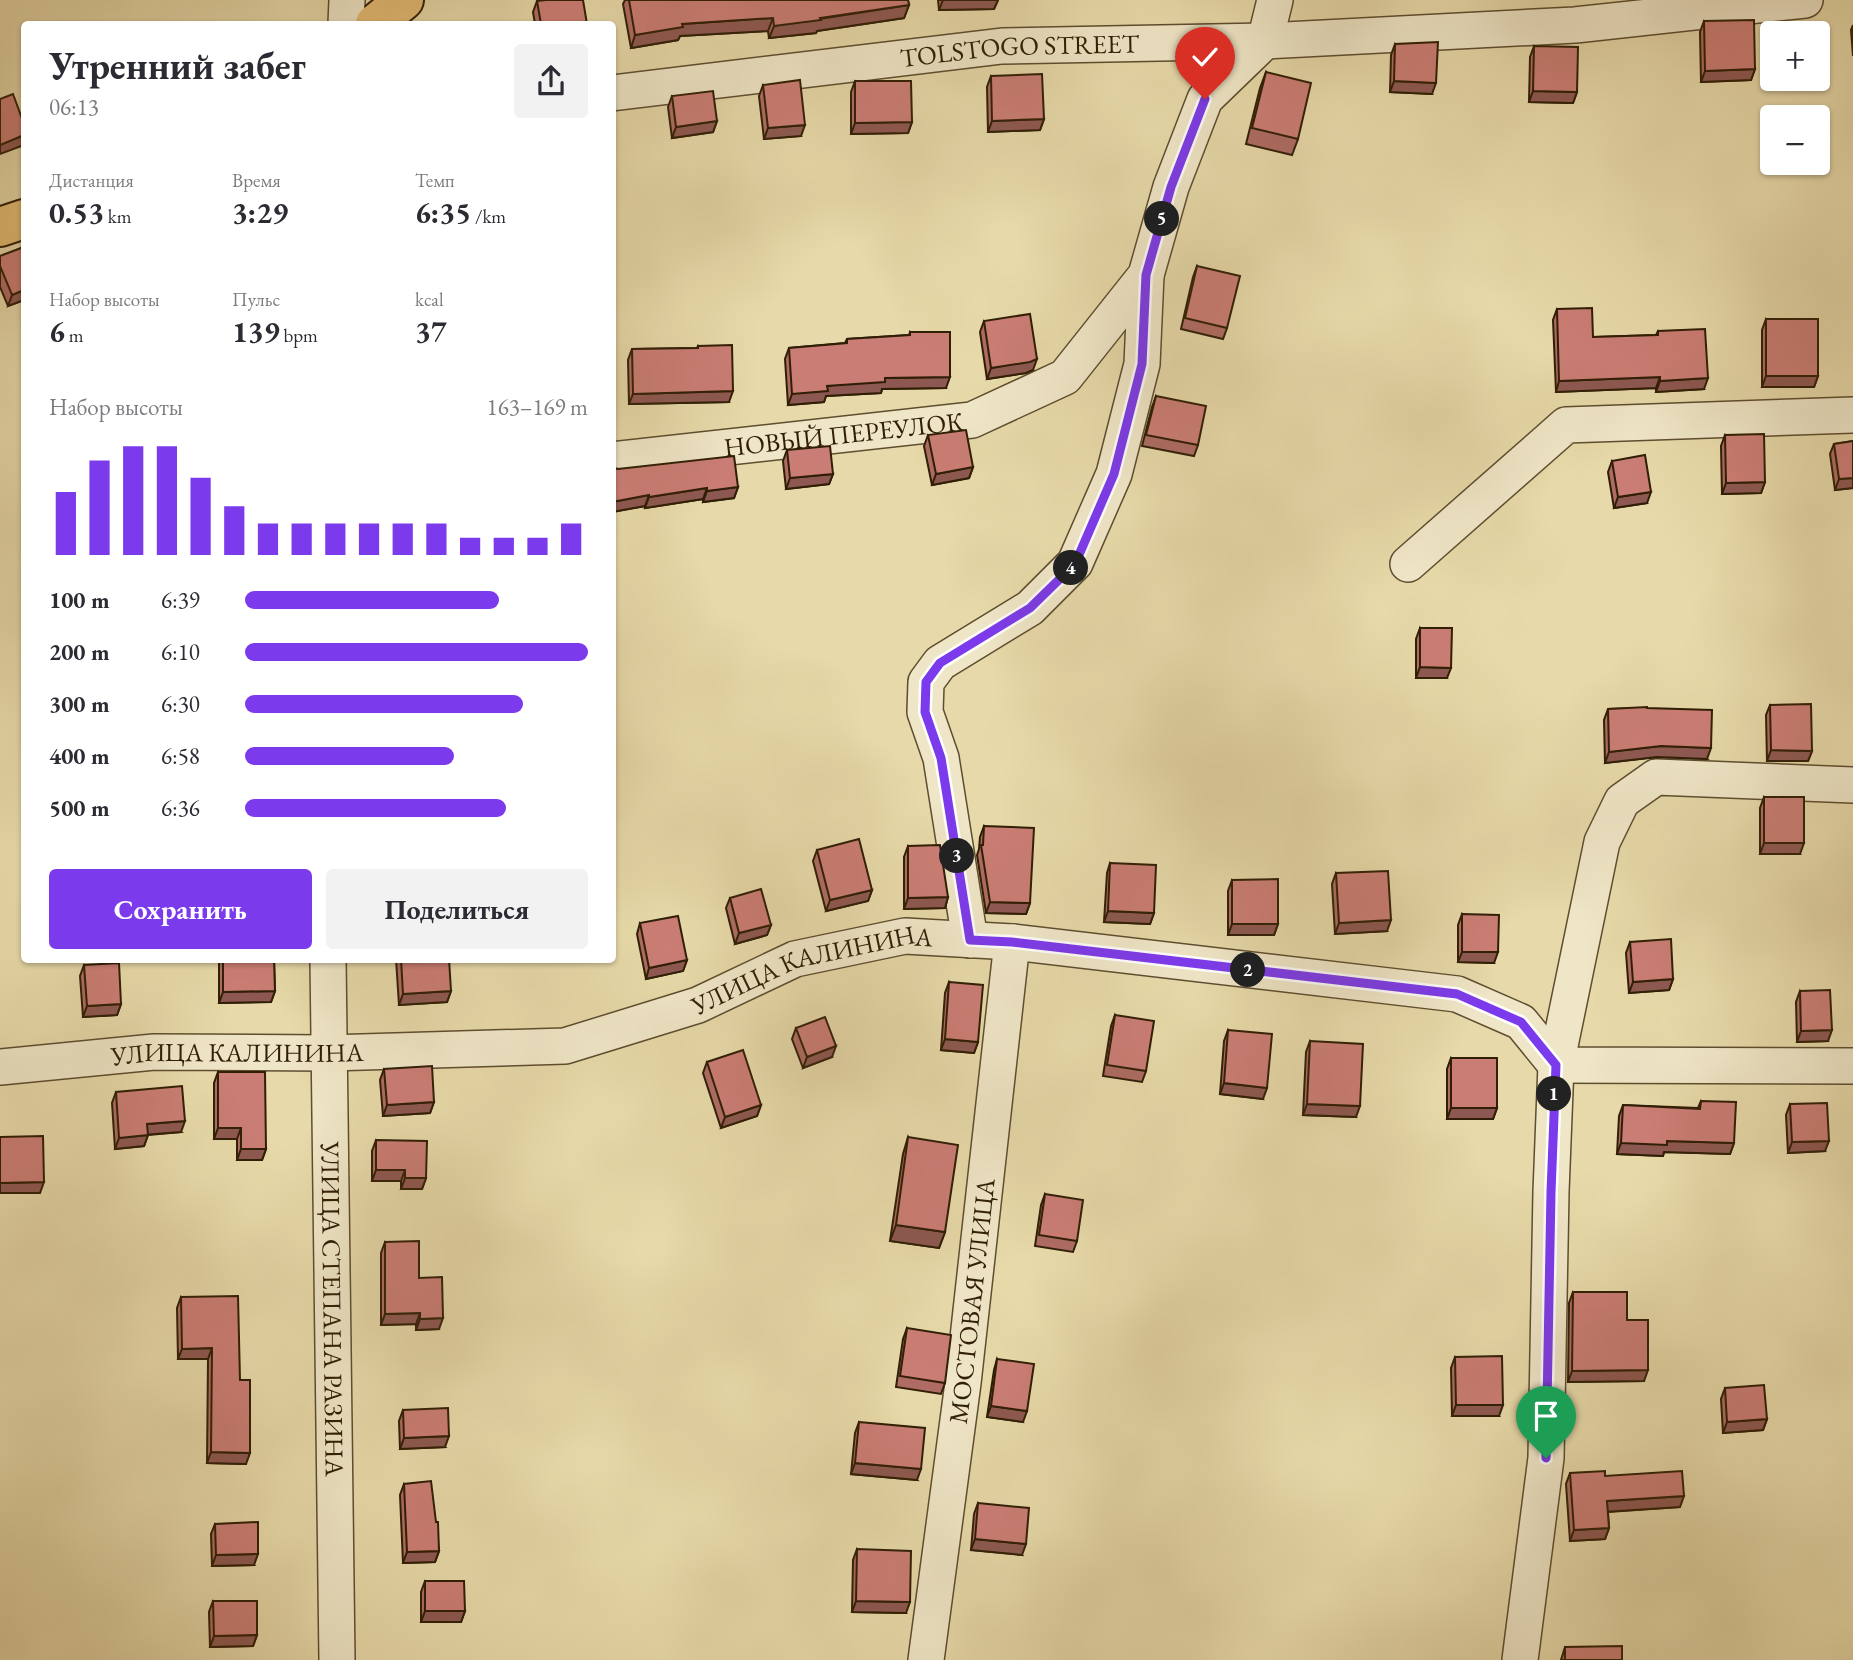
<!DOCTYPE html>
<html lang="ru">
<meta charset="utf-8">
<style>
:root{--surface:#fff;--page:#f2f2f3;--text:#2b2b33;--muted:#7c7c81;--accent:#7c3aed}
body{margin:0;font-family:"EB Garamond",serif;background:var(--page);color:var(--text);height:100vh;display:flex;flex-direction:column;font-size:26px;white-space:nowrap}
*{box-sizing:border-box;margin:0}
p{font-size:23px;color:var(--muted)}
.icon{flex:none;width:38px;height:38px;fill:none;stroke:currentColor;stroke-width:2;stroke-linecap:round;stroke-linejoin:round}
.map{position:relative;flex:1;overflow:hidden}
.side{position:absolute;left:21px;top:21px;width:595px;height:942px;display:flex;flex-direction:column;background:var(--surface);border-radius:7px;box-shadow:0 2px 5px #0004}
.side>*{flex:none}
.fabs{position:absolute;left:1760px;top:21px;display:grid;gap:14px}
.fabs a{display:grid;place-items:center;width:70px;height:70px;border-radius:7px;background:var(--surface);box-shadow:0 2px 5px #0004;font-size:35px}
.pin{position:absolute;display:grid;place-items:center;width:60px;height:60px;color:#fff;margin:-72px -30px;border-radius:50% 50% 50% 0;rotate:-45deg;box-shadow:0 0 7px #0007}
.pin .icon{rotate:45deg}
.km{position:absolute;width:35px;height:35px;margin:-18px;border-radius:50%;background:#222;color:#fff;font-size:19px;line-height:35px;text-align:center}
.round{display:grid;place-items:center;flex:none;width:74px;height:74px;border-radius:7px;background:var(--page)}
.overview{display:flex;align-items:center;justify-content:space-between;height:119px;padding:0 28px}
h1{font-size:38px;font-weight:700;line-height:52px}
.stats{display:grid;grid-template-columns:repeat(3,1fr);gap:10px;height:119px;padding:7px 28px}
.stats div{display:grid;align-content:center}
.stats b{font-size:30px;font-weight:700}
.stats small{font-size:19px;font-weight:400}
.stats p{font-size:19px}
.chart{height:196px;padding:14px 28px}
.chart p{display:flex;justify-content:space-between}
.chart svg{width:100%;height:126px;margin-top:7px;stroke:var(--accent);stroke-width:6}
.action{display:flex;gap:14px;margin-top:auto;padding:14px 28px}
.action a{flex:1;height:80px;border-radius:7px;background:var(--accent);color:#fff;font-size:28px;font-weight:700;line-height:80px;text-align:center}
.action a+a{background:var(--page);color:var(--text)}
ul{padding:0 28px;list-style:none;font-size:23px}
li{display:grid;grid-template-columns:112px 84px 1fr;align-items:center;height:52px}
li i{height:18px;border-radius:9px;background:var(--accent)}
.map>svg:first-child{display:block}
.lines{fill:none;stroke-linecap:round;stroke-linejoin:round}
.minor-casing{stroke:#5e4d2f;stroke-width:38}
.major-casing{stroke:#301e06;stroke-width:42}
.minor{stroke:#efe6c7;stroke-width:35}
.major{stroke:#e4bc74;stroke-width:38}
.wall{fill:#ae6c64;stroke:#301e06;stroke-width:2}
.shaded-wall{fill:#8d5851;stroke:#301e06;stroke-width:2}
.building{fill:#ca7d74;stroke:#301e06;stroke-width:2}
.route-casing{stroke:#fff;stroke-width:14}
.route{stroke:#7c3aed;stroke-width:9}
.labels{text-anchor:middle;stroke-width:5;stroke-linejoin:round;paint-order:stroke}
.street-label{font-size:26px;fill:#301e06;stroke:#efe6c7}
</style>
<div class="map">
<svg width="1853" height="1660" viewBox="0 0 1853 1660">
<rect width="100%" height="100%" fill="#e7d9a9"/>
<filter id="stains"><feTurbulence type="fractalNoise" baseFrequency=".00286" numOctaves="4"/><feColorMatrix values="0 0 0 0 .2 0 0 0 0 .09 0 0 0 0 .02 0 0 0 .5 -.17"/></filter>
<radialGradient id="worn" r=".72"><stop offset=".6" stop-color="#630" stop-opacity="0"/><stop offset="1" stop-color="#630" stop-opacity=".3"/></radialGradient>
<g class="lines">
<defs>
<g id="minor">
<path d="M346,24L347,0"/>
<path id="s1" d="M612,93L1002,46L1265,41L1575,25L1805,0"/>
<path id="s2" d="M612,460L972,420L1065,377L1146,275L1171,187L1205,99L1265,41L1275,0"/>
<path d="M1408,564L1566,425L1853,415"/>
<path d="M970,940L941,758L925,712L926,682L940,663L1030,608L1075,563L1114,474L1142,364L1146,275"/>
<path id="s3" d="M328,959L337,1660"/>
<path id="s4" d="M0,1067L154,1052L329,1053L565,1046L698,1005L795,959L905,936L1012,942L1457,994L1521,1022L1556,1065L1853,1066"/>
<path id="s5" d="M926,1660L963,1383L1012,942"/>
<path d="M1520,1660L1546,1458L1551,1192L1556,1065L1602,842L1622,801L1656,777L1853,785"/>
</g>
<path id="major" d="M375,24L404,0
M0,227L24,219"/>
</defs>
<use href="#minor" class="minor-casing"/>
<use href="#major" class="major-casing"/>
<use href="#minor" class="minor"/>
<use href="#major" class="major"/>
</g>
<path class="wall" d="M625,0H908L909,5L904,18L817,31L816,33L769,38L768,31L680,36L678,40L631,48L623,4Z
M938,0H998L994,9L939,10Z
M537,1L587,24H535L533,12Z
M1704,21L1755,69L1751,80L1701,82L1700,32Z
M1853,25V56L1851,30Z
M1395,44L1432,94L1390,92L1391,55Z
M1534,46L1577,92L1573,103L1529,102L1530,57Z
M1266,72L1298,139L1292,155L1246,144L1260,88Z
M991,76L1044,119L1040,130L988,132L987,87Z
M855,81L912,122L908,133L851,134V92Z
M763,85L801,136L764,139L759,96Z
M672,96L717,121L713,132L672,138L668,107Z
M24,247V300L8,306L0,287V256Z
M1197,266L1227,328L1223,339L1181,329L1193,277Z
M1557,309L1593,337L1656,335L1658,331L1704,389L1656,392V388L1556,392L1553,320Z
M1766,319L1818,376L1814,387H1762V330Z
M984,321L1033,370L1026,373L987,379L980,332Z
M910,332L946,388L882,389L881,393L826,396L824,402L788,405L785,359L789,348L845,343L847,339L909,335Z
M698,346L729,402L629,404L628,360L632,349L697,348Z
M1156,396L1198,445L1194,456L1142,446L1152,407Z
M928,435L973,467L969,478L932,485L924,446Z
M1725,435L1765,482L1761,493L1722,494L1721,446Z
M1853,441V488L1835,490L1830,454L1834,444Z
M787,450L833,474L829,484L786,489L783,461Z
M1612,461L1647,503L1614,508L1608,472Z
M612,468L738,487L734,498L703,502V499L645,508V506L612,512Z
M1420,628L1447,678H1416V639Z
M1770,705L1812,751L1808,761H1767L1766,715Z
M1647,708L1707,759L1657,757L1605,763L1604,720L1608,709Z
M1764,797L1800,854H1760V808Z
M984,826L1030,903L1026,914L986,913L977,855L979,849L980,837Z
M908,846L948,897L945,908L904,909V857Z
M817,850L872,890L868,901L826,911L813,861Z
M1110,863L1154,913L1150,924L1104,922L1107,873Z
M1336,873L1387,931L1335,934L1332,884Z
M1232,880L1278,924L1274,935H1228V891Z
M730,898L771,925L767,935L735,944L726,908Z
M1462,914L1494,963L1458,962V925Z
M640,923L687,960L683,971L646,979L637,934Z
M1630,942L1673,979L1669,990L1629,993L1626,953Z
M219,959H274L275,991L271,1002L219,1003Z
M396,959H427L451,991L447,1002L399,1005Z
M84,965L121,1004L117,1015L83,1017L80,976Z
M949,982L978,1042L974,1053L941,1050L945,993Z
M1800,991L1828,1041L1797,1042L1796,1002Z
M1115,1015L1146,1071L1142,1082L1103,1076L1111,1026Z
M796,1028L832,1057L803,1068L792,1039Z
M1228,1030L1263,1099L1220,1094L1224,1041Z
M1310,1041L1356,1117L1303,1115L1306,1052Z
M1451,1058L1497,1108L1493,1119H1447V1069Z
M707,1062L761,1105L757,1116L721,1128L703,1073Z
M384,1069L434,1102L430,1113L383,1116L380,1080Z
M218,1072L266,1149L262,1160H237V1139H214V1083Z
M116,1092L181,1132L148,1135L144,1146L115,1149L112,1103Z
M1701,1101L1734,1143L1730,1154L1664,1152L1663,1156L1617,1154L1619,1116L1623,1105L1698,1108Z
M1790,1104L1825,1151L1788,1153L1786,1115Z
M908,1137L945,1232L939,1248L890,1241L903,1154Z
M376,1140L426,1178L422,1189H401V1181H372V1151Z
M1045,1194L1077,1241L1073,1252L1035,1246L1041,1205Z
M385,1242L419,1278L439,1329L416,1330V1324L381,1325V1253Z
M1573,1292L1627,1320L1644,1381L1568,1382L1569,1303Z
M181,1297L240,1380L246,1464L207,1463L208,1359H178L177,1308Z
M907,1328L945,1383L941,1394L896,1387L903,1339Z
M1455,1357L1499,1416H1452L1451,1368Z
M997,1359L1023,1422L987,1417L994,1370Z
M1725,1388L1767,1419L1763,1430L1723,1433L1721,1399Z
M403,1410L445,1447L400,1449L399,1421Z
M859,1422L917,1480L851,1474L855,1433Z
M1570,1473L1605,1476L1680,1507L1608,1512L1609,1528L1605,1539L1570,1541L1566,1484Z
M404,1484L436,1522L439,1551L435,1562L403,1563L400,1495Z
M978,1503L1022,1555L971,1550L974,1514Z
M215,1524L254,1565L212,1566L211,1534Z
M857,1549L906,1613L852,1612L853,1560Z
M425,1581L465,1611L461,1622H421V1592Z
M213,1601L257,1635L253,1646L210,1647L209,1612Z
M1565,1647L1622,1660H1561Z"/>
<path class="shaded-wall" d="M943,0H998L994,9L939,10Z
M909,5L904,18L817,31L816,33L769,38L774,26Z
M773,18L768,31L680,36L678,40L631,48L635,35L682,24Z
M1755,69L1751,80L1701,82L1705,71Z
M1394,81L1436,83L1432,94L1390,92Z
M1533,91L1577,92L1573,103L1529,102Z
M1044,119L1040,130L988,132L992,121Z
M717,121L713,132L672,138L676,127Z
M912,122L908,133L851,134L855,123Z
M805,125L801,136L764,139L768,128Z
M24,135V145L0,154V145Z
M24,290V300L8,306L12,295Z
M1037,359L1033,370L1026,373L987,379L991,368Z
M1766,376H1818L1814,387H1762Z
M950,377L946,388L882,389L881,393L826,396L824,402L788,405L792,394L827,386L885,378Z
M1660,377L1656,388L1556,392L1559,381Z
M1708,378L1704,389L1656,392L1660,381Z
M733,391L729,402L629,404L633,394Z
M973,467L969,478L932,485L936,474Z
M833,474L829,484L786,489L790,478Z
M1853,478V488L1835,490L1839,479Z
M1765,482L1761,493L1722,494L1726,483Z
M738,487L734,498L703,502L707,491Z
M707,488L703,499L645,508L649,497Z
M1651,492L1647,503L1614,508L1618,497Z
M649,495L645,506L612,512V502Z
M1420,667L1451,668L1447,678H1416Z
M1661,746L1711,748L1707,759L1657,757L1605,763L1609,752Z
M1771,750L1812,751L1808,761H1767Z
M1764,843H1804L1800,854H1760Z
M872,890L868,901L826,911L830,900Z
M948,897L945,908L904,909L908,898Z
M990,902L1030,903L1026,914L986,913Z
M1108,911L1154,913L1150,924L1104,922Z
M1391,920L1387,931L1335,934L1339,923Z
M1232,924H1278L1274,935H1228Z
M771,925L767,935L735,944L739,933Z
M1462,952H1498L1494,963L1458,962Z
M687,960L683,971L646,979L649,968Z
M1673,979L1669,990L1629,993L1633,982Z
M275,991L271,1002L219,1003L223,992Z
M451,991L447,1002L399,1005L403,994Z
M121,1004L117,1015L83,1017L87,1006Z
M1832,1030L1828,1041L1797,1042L1801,1031Z
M945,1039L978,1042L974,1053L941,1050Z
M836,1046L832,1057L803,1068L807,1057Z
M1224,1083L1267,1088L1263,1099L1220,1094Z
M434,1102L430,1113L383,1116L387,1105Z
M1307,1104L1360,1106L1356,1117L1303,1115Z
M761,1105L757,1116L721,1128L725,1117Z
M1451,1108H1497L1493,1119H1447Z
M185,1121L181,1132L143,1135L147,1124Z
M218,1128H241L237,1139H214Z
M148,1135L144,1146L115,1149L119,1138Z
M1667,1141L1734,1143L1730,1154L1664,1152L1663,1156L1617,1154L1621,1143Z
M1829,1141L1825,1151L1788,1153L1792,1142Z
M241,1149H266L262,1160H237Z
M376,1170H405L401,1181H372Z
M405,1178H426L422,1189H401Z
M44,1182L40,1193H0V1183Z
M896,1225L945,1232L939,1248L890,1241Z
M420,1313L416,1324L381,1325L385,1314Z
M443,1318L439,1329L416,1330L420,1319Z
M212,1348L208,1359H178L182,1349Z
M1648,1370L1644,1381L1568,1382L1572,1371Z
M1456,1405H1503L1499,1416H1452Z
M991,1406L1027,1411L1023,1422L987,1417Z
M1767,1419L1763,1430L1723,1433L1727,1422Z
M449,1436L445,1447L400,1449L404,1438Z
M211,1452L250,1453L246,1464L207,1463Z
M855,1463L921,1469L917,1480L851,1474Z
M1684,1496L1680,1507L1603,1512L1607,1501Z
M1609,1528L1605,1539L1570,1541L1574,1530Z
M975,1539L1026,1544L1022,1555L971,1550Z
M439,1551L435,1562L403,1563L407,1552Z
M258,1554L254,1565L212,1566L216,1555Z
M856,1601L910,1602L906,1613L852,1612Z
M425,1611H465L461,1622H421Z
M257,1635L253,1646L210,1647L214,1636Z"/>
<path class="building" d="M546,0H583L587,24H541L537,1Z
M629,0H908L909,5L820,18L821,20L774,26L773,18L682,24L683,27L635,35Z
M1754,20L1755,69L1705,71L1704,21Z
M1438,42L1436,83L1394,81L1395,44Z
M1534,46L1578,47L1577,92L1533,91Z
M1266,72L1311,83L1298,139L1252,128Z
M1042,74L1044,119L992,121L991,76Z
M800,80L805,125L768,128L763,85Z
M855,81H911L912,122L855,123Z
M713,91L717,121L676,127L672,96Z
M13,94L24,124V135L0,145V99Z
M24,247V290L12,295L0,266V256Z
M1197,266L1240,276L1227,328L1185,318Z
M1592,308L1593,337L1658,335V331L1705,329L1708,378L1660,381V377L1559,381L1557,309Z
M1030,314L1037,359L1030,362L991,368L984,321Z
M1766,319H1818V376H1766Z
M910,332H950V377L885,378V382L827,386L828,391L792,394L789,348L847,343V339L910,335Z
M732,345L733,391L633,394L632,349L698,348V346Z
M1156,396L1206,406L1198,445L1146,435Z
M966,430L973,467L936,474L928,435Z
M1764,434L1765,482L1726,483L1725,435Z
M1853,441V478L1839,479L1834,444Z
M830,446L833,474L790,478L787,450Z
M1645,455L1651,492L1618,497L1612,461Z
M734,456L738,487L707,491V488L649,497V495L612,502V468L618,469Z
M1420,628H1452L1451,668L1420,667Z
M1811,704L1812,751L1771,750L1770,705Z
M1647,707V708L1712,710L1711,748L1661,746L1609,752L1608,709Z
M1764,797H1804V843H1764Z
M984,826L1034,828L1030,903L990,902L981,845H983Z
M859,839L872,890L830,900L817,850Z
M940,845L948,897L908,898V846Z
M1110,863L1156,865L1154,913L1108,911Z
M1388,871L1391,920L1339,923L1336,873Z
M1278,879V924H1232V880Z
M761,889L771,925L739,933L730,898Z
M1462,914L1499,915L1498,952H1462Z
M678,916L687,960L649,968L640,923Z
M1671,939L1673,979L1633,982L1630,942Z
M223,959H274L275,991L223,992Z
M401,959H427V960L449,959L451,991L403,994Z
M119,963L121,1004L87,1006L84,965Z
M949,982L983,985L978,1042L945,1039Z
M1830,990L1832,1030L1801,1031L1800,991Z
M1115,1015L1154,1021L1146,1071L1107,1065Z
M825,1017L836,1046L807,1057L796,1028Z
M1228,1030L1272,1034L1267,1088L1224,1083Z
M1310,1041L1363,1044L1360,1106L1307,1104Z
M743,1050L761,1105L725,1117L707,1062Z
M1451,1058H1497V1108H1451Z
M432,1066L434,1102L387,1105L384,1069Z
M218,1072H265L266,1149H241V1128H218Z
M182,1086L185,1121L147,1124L148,1135L119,1138L116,1092Z
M1701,1101L1736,1102L1734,1143L1667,1141V1145L1621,1143L1623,1105L1700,1109Z
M1827,1103L1829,1141L1792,1142L1790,1104Z
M43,1136L44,1182L0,1183V1137Z
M908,1137L958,1145L945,1232L896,1225Z
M376,1140L427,1141L426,1178H405V1170H376Z
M1045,1194L1083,1200L1077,1241L1039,1235Z
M419,1241V1278L442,1277L443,1318L420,1319V1313L385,1314V1242Z
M1573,1292H1627V1320H1648V1370L1572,1371Z
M238,1296L240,1380H250V1453L211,1452L212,1348L182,1349L181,1297Z
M907,1328L951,1335L945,1383L900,1376Z
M1502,1356L1503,1405H1456L1455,1357Z
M997,1359L1034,1364L1027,1411L991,1406Z
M1764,1385L1767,1419L1727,1422L1725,1388Z
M448,1408L449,1436L404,1438L403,1410Z
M859,1422L925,1428L921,1469L855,1463Z
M1605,1471V1476L1682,1471L1684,1496L1607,1501L1609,1528L1574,1530L1570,1473Z
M431,1481L436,1522H438L439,1551L407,1552L404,1484Z
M978,1503L1029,1508L1026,1544L975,1539Z
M258,1522V1554L216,1555L215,1524Z
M857,1549L911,1551L910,1602L856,1601Z
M425,1581H464L465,1611H425Z
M213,1601H257V1635L214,1636Z
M1622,1646V1660H1565V1647Z"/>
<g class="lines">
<defs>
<path id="route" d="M1205,99L1171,187L1146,275L1142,364L1114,474L1075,564L1030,608L940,663L926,682L925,712L941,758L970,940L1012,942L1457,994L1521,1022L1556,1065L1551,1192L1546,1458"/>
</defs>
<use href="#route" class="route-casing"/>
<use href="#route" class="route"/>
</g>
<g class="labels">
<g class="street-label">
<text dy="9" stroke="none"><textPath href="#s1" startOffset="410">TOLSTOGO STREET</textPath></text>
<text dy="9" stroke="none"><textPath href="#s2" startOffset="233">НОВЫЙ ПЕРЕУЛОК</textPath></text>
<text dy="9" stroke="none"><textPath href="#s4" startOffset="826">УЛИЦА КАЛИНИНА</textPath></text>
<text dy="9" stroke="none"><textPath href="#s4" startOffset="238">УЛИЦА КАЛИНИНА</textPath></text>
<text dy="9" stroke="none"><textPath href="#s5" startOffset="362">МОСТОВАЯ УЛИЦА</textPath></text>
<text dy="9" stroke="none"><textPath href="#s3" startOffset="350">УЛИЦА СТЕПАНА РАЗИНА</textPath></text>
</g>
</g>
<rect width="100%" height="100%" filter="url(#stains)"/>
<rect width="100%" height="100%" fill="url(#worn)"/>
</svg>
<div class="fabs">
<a>+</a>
<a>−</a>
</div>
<div class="pin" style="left:1546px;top:1458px;background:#1e9e55"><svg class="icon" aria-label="arrive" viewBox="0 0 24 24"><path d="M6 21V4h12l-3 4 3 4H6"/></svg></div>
<div class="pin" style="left:1205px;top:99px;background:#d93025"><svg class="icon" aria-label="check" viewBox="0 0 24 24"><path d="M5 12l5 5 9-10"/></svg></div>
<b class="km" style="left:1554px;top:1094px">1</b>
<b class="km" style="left:1248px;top:970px">2</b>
<b class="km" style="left:957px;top:856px">3</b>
<b class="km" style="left:1071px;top:568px">4</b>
<b class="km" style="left:1162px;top:219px">5</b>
<section class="side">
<div class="overview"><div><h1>Утренний забег</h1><p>06:13</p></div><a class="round"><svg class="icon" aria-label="share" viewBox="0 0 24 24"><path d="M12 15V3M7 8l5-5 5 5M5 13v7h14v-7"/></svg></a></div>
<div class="stats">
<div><p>Дистанция</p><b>0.53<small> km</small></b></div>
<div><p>Время</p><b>3:29</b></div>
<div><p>Темп</p><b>6:35<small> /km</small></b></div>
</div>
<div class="stats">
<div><p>Набор высоты</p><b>6<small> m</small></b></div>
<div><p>Пульс</p><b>139<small> bpm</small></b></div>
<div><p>kcal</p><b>37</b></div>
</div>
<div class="chart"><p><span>Набор высоты</span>163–169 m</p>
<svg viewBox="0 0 160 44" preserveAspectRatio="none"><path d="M5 44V22M15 44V11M25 44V6M35 44V6M45 44V17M55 44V27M65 44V33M75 44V33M85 44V33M95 44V33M105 44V33M115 44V33M125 44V38M135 44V38M145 44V38M155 44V33"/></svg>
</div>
<ul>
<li><b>100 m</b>6:39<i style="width:74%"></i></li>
<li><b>200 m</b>6:10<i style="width:100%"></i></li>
<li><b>300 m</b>6:30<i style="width:81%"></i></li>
<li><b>400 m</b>6:58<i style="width:61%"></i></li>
<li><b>500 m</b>6:36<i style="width:76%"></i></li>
</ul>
<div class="action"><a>Сохранить</a><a>Поделиться</a></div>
</section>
</div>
